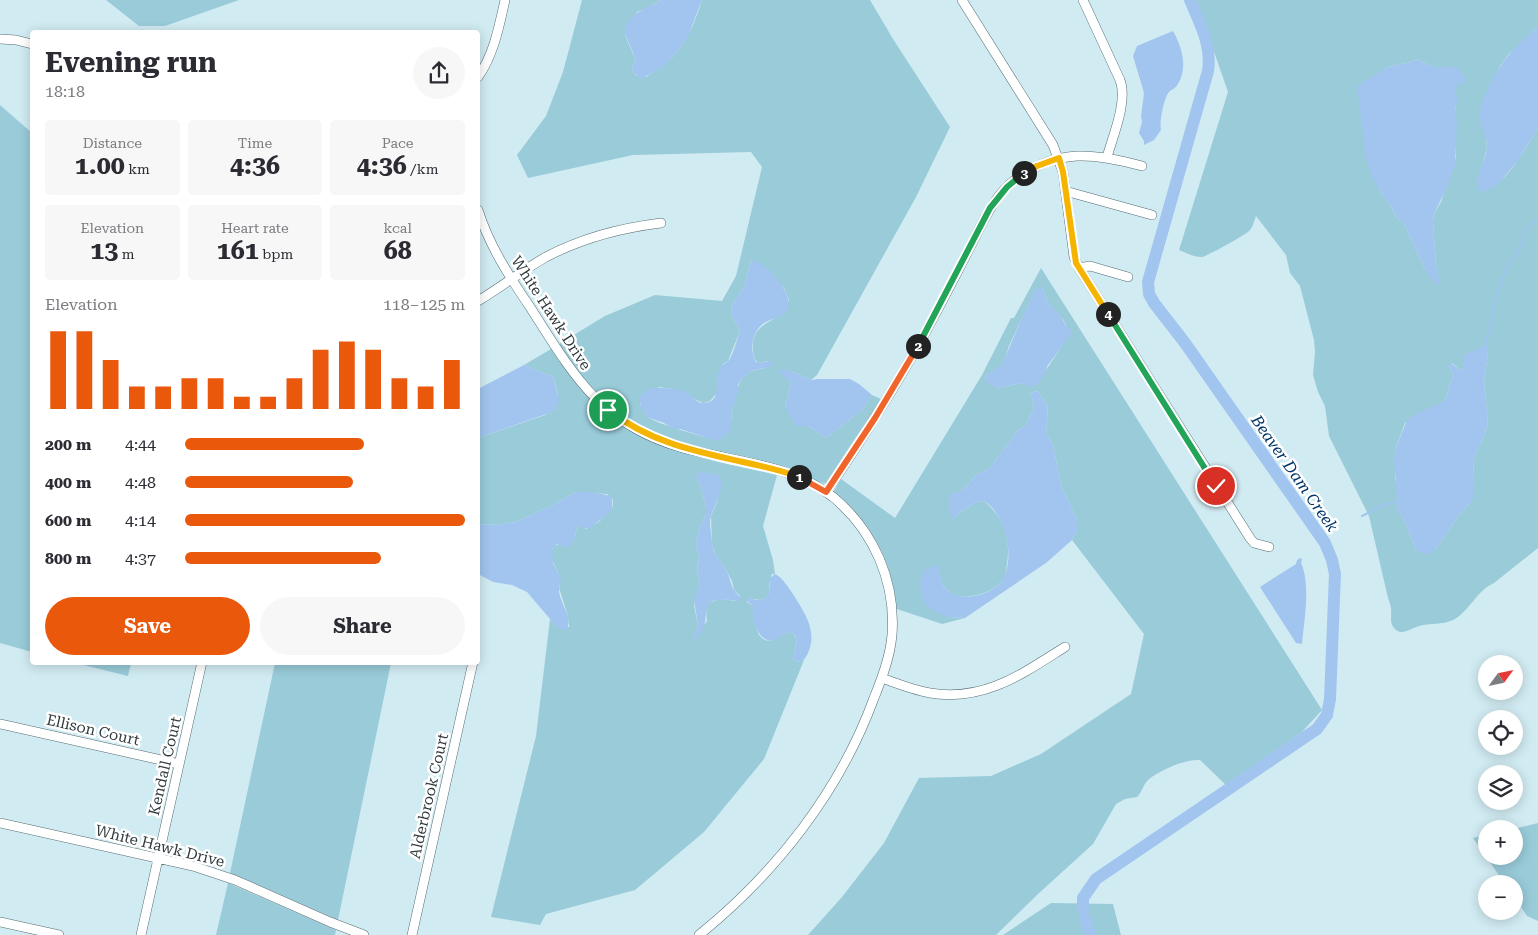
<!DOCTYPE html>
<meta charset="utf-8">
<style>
:root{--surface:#fff;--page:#f7f7f7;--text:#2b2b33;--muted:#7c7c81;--accent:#ea580c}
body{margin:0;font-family:"Roboto Serif",serif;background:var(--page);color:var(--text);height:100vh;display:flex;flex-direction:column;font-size:19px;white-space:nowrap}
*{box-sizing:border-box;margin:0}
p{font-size:16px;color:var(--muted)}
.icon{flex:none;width:28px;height:28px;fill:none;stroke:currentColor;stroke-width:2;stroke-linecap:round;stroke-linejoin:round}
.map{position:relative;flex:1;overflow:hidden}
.drawer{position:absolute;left:30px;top:30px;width:450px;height:635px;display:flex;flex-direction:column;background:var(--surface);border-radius:5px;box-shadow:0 2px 12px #0003}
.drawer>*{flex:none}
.needle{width:32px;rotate:57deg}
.fabs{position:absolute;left:1478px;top:655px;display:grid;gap:10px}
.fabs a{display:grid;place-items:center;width:45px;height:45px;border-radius:50%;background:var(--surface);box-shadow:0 2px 12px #0003;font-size:25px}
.pin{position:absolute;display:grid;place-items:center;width:42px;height:42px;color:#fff;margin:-21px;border:2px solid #fff;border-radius:50%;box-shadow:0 1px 5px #0007}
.km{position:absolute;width:25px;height:25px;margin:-12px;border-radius:50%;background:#222;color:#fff;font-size:14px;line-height:25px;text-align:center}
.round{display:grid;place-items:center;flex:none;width:52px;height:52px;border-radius:26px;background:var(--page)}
.summary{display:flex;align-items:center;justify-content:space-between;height:85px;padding:0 15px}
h1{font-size:28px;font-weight:700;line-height:38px}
.stats{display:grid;grid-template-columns:repeat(3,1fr);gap:8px;height:85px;padding:5px 15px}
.stats div{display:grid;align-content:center;border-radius:5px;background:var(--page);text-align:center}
.stats b{font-size:25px;font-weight:700}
.stats small{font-size:14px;font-weight:400}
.stats p{font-size:14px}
.chart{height:140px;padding:10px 15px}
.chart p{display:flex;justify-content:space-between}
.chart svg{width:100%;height:90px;margin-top:5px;stroke:var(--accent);stroke-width:6}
.cta{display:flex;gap:10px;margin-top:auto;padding:10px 15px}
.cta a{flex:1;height:58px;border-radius:30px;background:var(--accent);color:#fff;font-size:20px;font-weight:700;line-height:58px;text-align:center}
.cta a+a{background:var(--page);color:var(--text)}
ul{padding:0 15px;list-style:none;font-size:16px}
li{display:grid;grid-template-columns:80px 60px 1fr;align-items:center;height:38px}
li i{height:12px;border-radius:6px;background:var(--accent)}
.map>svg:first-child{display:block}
.green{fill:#99cbd9;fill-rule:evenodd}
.water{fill:#a1c5ef}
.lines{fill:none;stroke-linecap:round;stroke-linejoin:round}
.stream{stroke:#a1c5ef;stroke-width:2}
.river{stroke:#a1c5ef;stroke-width:12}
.minor-casing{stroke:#556b72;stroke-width:10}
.minor{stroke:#fff;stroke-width:9}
.split-1-casing{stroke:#fff;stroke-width:10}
.split-2-casing{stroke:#fff;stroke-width:10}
.split-3-casing{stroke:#fff;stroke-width:10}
.split-4-casing{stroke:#fff;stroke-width:10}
.split-5-casing{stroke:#fff;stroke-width:10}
.split-1{stroke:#f5b400;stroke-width:6}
.split-2{stroke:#f0652b;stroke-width:6}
.split-3{stroke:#22a559;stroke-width:6}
.split-4{stroke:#f5b400;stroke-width:6}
.split-5{stroke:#22a559;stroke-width:6}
.labels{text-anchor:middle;stroke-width:5;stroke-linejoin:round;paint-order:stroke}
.street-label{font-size:15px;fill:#303a3d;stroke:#fff}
.water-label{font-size:16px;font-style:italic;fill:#013568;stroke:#fff}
</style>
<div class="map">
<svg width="1538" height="935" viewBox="0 0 1538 935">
<rect width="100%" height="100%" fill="#d1ebf2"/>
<path class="green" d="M106,0H239L165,26H139Z
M582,0H661L645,9L637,12L625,35L636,61L632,67L633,72L637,76L646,77C652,72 659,69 665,64C684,49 695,23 702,0H870L893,39L950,127L916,197L817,375L811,380L789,370L791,383L785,407L808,426L826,438L862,410L872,395L881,399L826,483C819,484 790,469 780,466C679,443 619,438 559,344L605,316L655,295L722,301L736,276L762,167L751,152L633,155L528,178L517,155L546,116L563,72ZM751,260L784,288L789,300L785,313C769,322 751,327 753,349C753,355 754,360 759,363L768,361L765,368L751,371L740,381L732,410V417L724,437C722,438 719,439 716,439C708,439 656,423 649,418C646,415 643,409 640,405L641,400L659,387L672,389L703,403L710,401L717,393L718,373L723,364L728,361L740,331L731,314L733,304L745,285Z
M1196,0H1538V26L1508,55L1500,66L1486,94L1481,107V123L1486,135L1487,148L1477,183V188L1485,191C1510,180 1524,150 1538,128V548L1494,583C1476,591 1470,611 1453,620C1442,625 1431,623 1419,626C1411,628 1401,637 1394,628C1389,622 1392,616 1391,609C1391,605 1389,601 1388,598L1369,516L1329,436L1325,406L1318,392L1313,375L1315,352L1314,340L1300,286L1290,273L1286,255L1256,216C1254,221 1253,227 1250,230C1246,235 1207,256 1202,257C1194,257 1186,253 1179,250L1228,92ZM1417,59L1433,67H1457L1455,88L1456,157L1441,202L1434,214L1433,223L1436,264L1439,285L1425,269L1403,222L1396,217L1391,206L1380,191L1368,81L1388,67L1411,62ZM1485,346L1488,354L1484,381L1488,423L1484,436L1473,460L1474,480L1470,503L1459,515L1435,550H1416L1405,522L1398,511L1397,485L1395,479V450L1405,423L1445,401L1453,375L1449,366L1452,363L1460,370L1463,369Z
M0,105L32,133V652L0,643Z
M1041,268L1322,710L1302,732L1226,785L1200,760C1185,759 1160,770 1148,780C1143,785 1142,792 1137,797L1125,799L1116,804L1093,844L1038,894L996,935H808L842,897L884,843L919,778L991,776L1041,754L1131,694L1144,634L1072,540L1077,531V520L1061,485L1053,444L1046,433L1048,407L1038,391L1030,393L1034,404L1033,410L1026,425L1018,430L990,468L976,475L967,486L958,493H950L956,517L961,511C968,510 974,501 981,501C986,501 990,507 993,510C1007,525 1010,545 1007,564C1006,570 1006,577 1001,582C994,590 981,595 971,596C962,598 952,596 946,589C939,582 942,574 935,565L948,617L965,618L942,624L897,609C893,576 883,545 861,519C853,509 840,501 834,491L841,479L895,518L982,375L1011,318H1014ZM1040,288L1043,289L1048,303L1063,319L1070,334L1036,385L1021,383L997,388L984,377L1003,365L1009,346L1021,320L1034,294Z
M551,349C564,369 577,387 594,403C643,451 713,460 777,475L763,526L773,560L775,574H772C765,589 777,605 749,598L747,602L753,606C754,617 755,645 773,640C781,637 783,632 792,632L797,639L793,658L797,662L804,660L764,759L704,832L635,890L546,914L540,925L491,917L536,736L550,619L556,626L569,627V625L567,613L559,588C566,574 544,560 554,546L560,544L565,547L575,537L577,526L584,527L586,529L600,521L613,506V500L607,494L576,492L555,504L516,522L498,525L478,524V438L545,415L555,409L558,394L553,377L524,365ZM696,479L721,486L717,502L711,516L712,544L715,554L725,568L732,581L734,590L740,596L736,601L720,599L709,603L706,608L707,621L693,641L698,626L694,605L700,583L697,571L699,556L696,543L699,529L706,514V508L701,487Z
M75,663H131L128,676Z
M275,663H391L338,920L230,873Z
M1538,823V921L1527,916L1514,896V884H1505L1473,838L1486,835V856H1514V829Z
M228,883L336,930L335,935H216Z
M1051,903L1113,904L1121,935H1003Z"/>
<path class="water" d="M661,0H702L688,36L678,51L664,66L641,79L633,72L632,67L636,61C635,56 626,37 625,34C623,14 648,9 661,0Z
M1538,26V128L1517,162L1498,184L1491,189L1480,192L1477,188C1476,173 1485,162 1487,148C1488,135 1479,126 1480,114C1480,99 1498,67 1508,56C1516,45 1528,36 1538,26Z
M1173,31C1182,47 1188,67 1178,84C1176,88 1172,89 1169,92C1164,98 1159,122 1161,130L1154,140L1144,145V141L1139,133L1142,122L1141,117L1144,93L1133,56L1137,46Z
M1417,59L1433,67H1457L1467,80L1455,88C1455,96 1460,100 1455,107L1457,125L1455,165L1449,183L1434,214L1433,223L1436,264L1440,286L1430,278L1425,269L1403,222L1396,217L1391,206L1380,191L1373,179L1366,159L1357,86L1388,67L1411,62Z
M751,260C756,262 761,264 765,267C775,274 798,302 785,313C779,318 771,319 764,323C752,331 749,350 756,362C762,364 766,360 772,362L773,366L751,371L740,381L738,385L739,390L732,410L731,430L724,437L717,441L680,429H674L664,423L649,418L641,408L639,397L650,388C655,387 680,389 685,391C691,394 696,404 704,403C724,402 713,378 720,368C722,364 727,363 729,360C734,353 737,339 740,331L731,314L733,304L745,285Z
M1040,287L1043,289L1048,303L1061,316L1066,326L1070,329L1072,333L1048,365L1042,379L1036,385L1031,387L1021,383L997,388L988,383L984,377L1002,365L1021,320L1035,291Z
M1483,346L1487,347L1488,354L1484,381L1488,423L1484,436L1473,460L1474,480L1473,498L1470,503L1459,515L1435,550L1426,555L1416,550L1405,522L1398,511L1395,472L1394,469L1395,464L1393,456L1395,455V450L1407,420L1417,413L1445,401L1453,375L1449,366L1451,363L1460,370L1463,369L1464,355Z
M524,365L553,377L559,399L558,405L552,412L478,438V389Z
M778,370H789L811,380L818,379H850L859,384L872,395L862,410L826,438L808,426H796L785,407L791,383Z
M1038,391L1048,407L1046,433L1053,444L1061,485L1077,520V531L1072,540L1046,563L965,618L948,617L928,608L921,596L920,581L924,571L935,565L939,568C941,575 940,583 946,589C959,604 994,595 1003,579C1013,560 1008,533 998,516C995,511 988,501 981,501C974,501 968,510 961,511L956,517L952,519L949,512V493H958L967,486L976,475L990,468L1018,430L1026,425L1033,410L1034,404L1030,393Z
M699,472L717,474C730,486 710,509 710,522C710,527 713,549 714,552C718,559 724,565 727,572C730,577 731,586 734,590C736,594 739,595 741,599L738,601C685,594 722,620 692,642L698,626L694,599L700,583L697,571L699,556L696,543L699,529L706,514V508L701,487L696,479L697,474Z
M576,492C584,491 605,493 611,497C617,512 602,518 592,526L590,529L577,526L575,537L570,546L565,547L557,544L552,549L553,563L562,581C561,583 559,586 559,588C558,602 573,615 567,629L562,630L556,626L527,592L512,585L493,582L478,574V524L498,525L516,522L555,504Z
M1300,558L1302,559L1301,563C1311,585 1304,621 1302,644L1296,643L1260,587L1296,564L1297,560Z
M775,574C783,578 788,587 793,594C804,612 818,631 808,653C805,659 804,661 797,662L793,658L797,639L794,634C786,630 784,635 777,639C764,646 755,629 753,619C752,615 753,611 753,606L746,600L749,598C770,604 769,595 770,578Z"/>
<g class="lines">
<path class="stream" d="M1485,346L1491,324L1493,306L1506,269L1519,251L1524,233L1538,217
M1362,516L1383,505L1397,502"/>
<path class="river" d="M1083,909V898L1096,879L1317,729L1327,715L1330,699L1335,574L1332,560L1325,543L1185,343L1154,303L1149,294L1148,282L1208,71C1212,45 1200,24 1190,0
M1085,918L1090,935"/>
<defs>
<path id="minor" d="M962,0L1053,145L1063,172L1074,257L1079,268L1250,538L1254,543L1269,547
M1083,0L1120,80C1128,101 1113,136 1107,157
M0,39L16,40L32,44
M478,77C494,54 499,27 505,0
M1065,191L1152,215
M478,210C489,245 509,276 530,307C572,373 600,424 680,447C731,462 790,463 833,497C874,531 896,582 892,635C890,657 882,678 874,698C840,791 776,873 699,935
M1079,268L1090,266L1128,277
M478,301C501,287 523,270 546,257C582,238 620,228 661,223
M826,492C861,441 894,389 924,335C939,307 954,279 968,251C981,226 993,196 1016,179C1058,148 1095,153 1142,166
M882,678C898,684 913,690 930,693C984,702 1022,674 1065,647
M0,724L179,764
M0,823L193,866L235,880L330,922L364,935
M0,922L59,935
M141,935L202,662
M412,935L473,662"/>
</defs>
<use href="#minor" class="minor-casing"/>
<use href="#minor" class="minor"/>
</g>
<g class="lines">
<defs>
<path id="split-1" d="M608,410C650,442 693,451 743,462C762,466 781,470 799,477"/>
<path id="split-2" d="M799,477L826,492L875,418L918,346"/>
<path id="split-3" d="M918,346L990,208L1007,187L1024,173"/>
<path id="split-4" d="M1024,173L1037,166L1059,158L1063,172L1076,263L1108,314"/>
<path id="split-5" d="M1108,314L1216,486"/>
</defs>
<use href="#split-1" class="split-1-casing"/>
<use href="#split-2" class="split-2-casing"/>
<use href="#split-3" class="split-3-casing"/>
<use href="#split-4" class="split-4-casing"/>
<use href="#split-5" class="split-5-casing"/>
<use href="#split-1" class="split-1"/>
<use href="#split-2" class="split-2"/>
<use href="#split-3" class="split-3"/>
<use href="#split-4" class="split-4"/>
<use href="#split-5" class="split-5"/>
</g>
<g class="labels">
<g class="street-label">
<text transform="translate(551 313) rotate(57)" y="5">White Hawk Drive</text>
<text transform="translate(93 730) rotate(13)" y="5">Ellison Court</text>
<text transform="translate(165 766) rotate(-77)" y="5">Kendall Court</text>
<text transform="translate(429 796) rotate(-77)" y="5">Alderbrook Court</text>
<text transform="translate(160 846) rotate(14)" y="5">White Hawk Drive</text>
</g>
<g class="water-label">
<text transform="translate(1295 473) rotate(55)" y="6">Beaver Dam Creek</text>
</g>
</g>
</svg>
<div class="fabs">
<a><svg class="needle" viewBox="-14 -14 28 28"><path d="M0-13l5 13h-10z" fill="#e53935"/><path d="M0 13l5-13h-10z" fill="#7c7c81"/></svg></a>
<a><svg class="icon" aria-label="locate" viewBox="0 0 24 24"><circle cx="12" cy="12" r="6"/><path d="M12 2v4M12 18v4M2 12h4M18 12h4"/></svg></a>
<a><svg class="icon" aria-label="layers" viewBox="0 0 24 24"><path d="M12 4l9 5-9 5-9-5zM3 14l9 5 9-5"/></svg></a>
<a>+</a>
<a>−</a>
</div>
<div class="pin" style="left:608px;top:410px;background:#1e9e55"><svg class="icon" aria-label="arrive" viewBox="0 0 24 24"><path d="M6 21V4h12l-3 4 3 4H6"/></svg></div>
<div class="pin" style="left:1216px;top:486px;background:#d93025"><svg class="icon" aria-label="check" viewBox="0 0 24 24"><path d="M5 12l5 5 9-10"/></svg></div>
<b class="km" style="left:799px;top:477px">1</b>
<b class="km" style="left:918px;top:346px">2</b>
<b class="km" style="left:1024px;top:173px">3</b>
<b class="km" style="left:1108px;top:314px">4</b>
<section class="drawer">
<div class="summary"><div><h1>Evening run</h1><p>18:18</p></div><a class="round"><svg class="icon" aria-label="share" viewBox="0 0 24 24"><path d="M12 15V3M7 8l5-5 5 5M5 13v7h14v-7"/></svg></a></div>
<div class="stats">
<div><p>Distance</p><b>1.00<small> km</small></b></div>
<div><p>Time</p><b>4:36</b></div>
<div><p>Pace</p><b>4:36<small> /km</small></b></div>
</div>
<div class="stats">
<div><p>Elevation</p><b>13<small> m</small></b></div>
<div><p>Heart rate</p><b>161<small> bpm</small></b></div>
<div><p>kcal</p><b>68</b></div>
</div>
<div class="chart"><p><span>Elevation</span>118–125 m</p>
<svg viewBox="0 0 160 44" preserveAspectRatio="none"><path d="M5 44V6M15 44V6M25 44V20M35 44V33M45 44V33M55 44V29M65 44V29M75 44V38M85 44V38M95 44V29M105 44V15M115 44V11M125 44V15M135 44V29M145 44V33M155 44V20"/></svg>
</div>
<ul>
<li><b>200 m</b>4:44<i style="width:64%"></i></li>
<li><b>400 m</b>4:48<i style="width:60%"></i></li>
<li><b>600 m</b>4:14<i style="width:100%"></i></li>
<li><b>800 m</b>4:37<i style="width:70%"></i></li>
</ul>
<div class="cta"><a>Save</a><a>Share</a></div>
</section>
</div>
